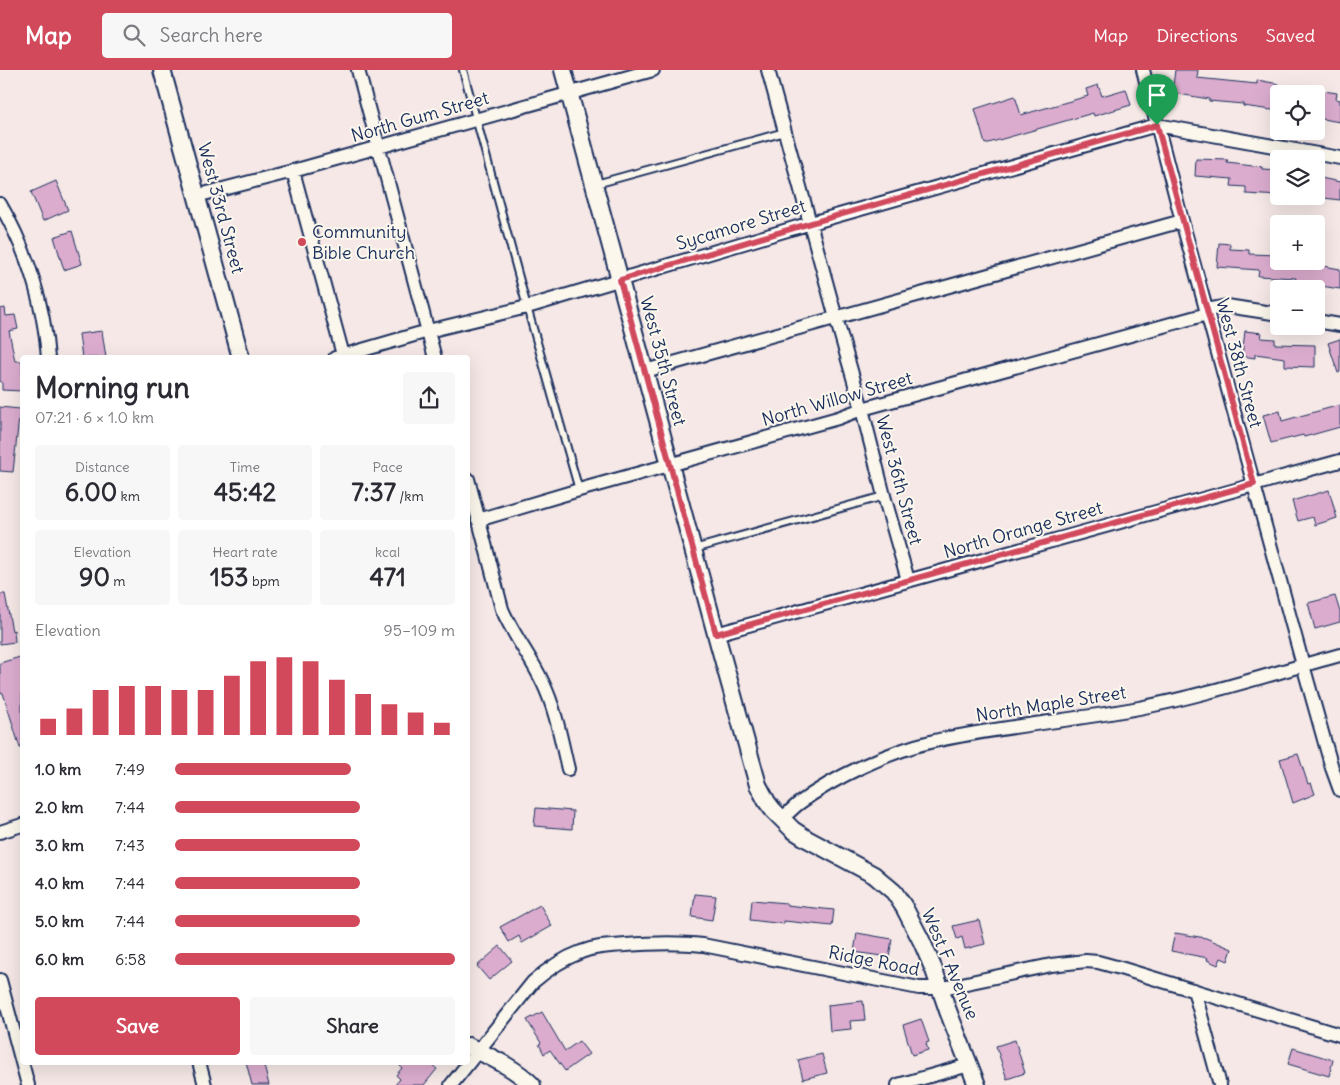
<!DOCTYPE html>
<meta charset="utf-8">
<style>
:root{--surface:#fff;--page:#f7f7f7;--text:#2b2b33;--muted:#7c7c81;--accent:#d1495b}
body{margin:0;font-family:Delius,sans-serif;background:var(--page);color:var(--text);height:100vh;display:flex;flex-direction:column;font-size:19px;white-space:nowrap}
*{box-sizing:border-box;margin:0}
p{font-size:16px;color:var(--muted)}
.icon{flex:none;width:28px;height:28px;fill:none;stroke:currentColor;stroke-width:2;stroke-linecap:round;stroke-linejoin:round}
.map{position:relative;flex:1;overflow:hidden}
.sheet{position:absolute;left:20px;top:285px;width:450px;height:710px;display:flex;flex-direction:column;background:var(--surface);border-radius:5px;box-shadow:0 5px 20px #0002}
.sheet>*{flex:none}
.controls{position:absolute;left:1270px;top:15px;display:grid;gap:10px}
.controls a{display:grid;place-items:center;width:55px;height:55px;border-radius:5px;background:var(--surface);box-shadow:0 5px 20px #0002;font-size:25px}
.pin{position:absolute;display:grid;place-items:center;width:42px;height:42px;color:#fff;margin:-51px -21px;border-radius:50% 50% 50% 0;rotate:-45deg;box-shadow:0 0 5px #0007}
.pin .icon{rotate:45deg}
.round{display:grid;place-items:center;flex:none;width:52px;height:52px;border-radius:5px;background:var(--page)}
.headline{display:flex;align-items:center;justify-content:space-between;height:85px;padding:0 15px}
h1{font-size:28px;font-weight:700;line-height:38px}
.figures{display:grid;grid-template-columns:repeat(3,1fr);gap:8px;height:85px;padding:5px 15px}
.figures div{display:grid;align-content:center;border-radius:5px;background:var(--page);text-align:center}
.figures b{font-size:25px;font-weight:700}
.figures small{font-size:14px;font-weight:400}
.figures p{font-size:14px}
.chart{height:140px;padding:10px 15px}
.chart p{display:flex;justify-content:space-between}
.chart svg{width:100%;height:90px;margin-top:5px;stroke:var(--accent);stroke-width:6}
.primary-button{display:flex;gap:10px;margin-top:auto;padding:10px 15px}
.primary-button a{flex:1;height:58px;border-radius:5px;background:var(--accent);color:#fff;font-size:20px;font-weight:700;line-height:58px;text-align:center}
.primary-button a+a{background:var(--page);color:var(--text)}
ul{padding:0 15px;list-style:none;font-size:16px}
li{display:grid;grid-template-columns:80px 60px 1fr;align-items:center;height:38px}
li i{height:12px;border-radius:6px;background:var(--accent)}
header{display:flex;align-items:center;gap:30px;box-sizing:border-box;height:70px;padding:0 25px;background:var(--accent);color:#fff}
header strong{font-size:24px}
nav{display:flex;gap:28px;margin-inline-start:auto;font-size:18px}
.search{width:350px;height:45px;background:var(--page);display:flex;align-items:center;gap:12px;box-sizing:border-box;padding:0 18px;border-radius:5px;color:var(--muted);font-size:19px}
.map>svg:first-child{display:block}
.building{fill:#dbacce;stroke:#1b2f5e}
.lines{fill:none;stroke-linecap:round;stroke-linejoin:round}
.service-casing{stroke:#1b2f5e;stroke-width:10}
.minor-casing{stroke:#1b2f5e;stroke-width:16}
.tertiary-casing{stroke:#1b2f5e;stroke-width:20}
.service{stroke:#fbf7ec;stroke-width:6}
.minor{stroke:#fbf7ec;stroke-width:12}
.tertiary{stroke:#fbf7ec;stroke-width:16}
.route-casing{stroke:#fff;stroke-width:10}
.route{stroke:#d1495b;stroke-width:6}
.poi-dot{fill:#d1495b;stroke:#fbf7ec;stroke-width:2}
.labels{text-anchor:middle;stroke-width:4;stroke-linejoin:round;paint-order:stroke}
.street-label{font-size:18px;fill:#1b2f5e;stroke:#fbf7ec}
.poi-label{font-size:18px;fill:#1b2f5e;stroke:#fbf7ec;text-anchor:start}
</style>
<header>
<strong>Map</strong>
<div class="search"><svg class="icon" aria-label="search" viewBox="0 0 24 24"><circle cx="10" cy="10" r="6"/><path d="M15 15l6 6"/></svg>Search here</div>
<nav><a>Map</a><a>Directions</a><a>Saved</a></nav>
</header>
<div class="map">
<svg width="1340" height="1015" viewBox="0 0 1340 1015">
<rect width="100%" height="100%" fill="#f5e8e6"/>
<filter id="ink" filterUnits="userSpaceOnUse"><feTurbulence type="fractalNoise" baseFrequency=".02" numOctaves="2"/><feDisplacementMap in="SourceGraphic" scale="10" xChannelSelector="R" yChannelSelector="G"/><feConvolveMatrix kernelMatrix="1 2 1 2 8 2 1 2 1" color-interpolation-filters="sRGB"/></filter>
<g filter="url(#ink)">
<path class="building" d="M1175,0H1198L1197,8L1257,14V10L1279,14V41L1243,36V34L1209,31V29L1172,23Z
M1098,15L1102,26L1126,19L1131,35L1094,46L1093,43L985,74L975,39L1015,26L1021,45L1088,26L1086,19Z
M1317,20L1337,23L1336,29L1340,30V52L1316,48Z
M1196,89L1228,90L1227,93L1262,97V99L1279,100V126L1246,124V117L1231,116L1232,109L1195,106Z
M1316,107L1340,112V130L1316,127Z
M56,111L68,140L43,151L31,122Z
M72,161L82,194L64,200L54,167Z
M1219,173L1230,174V179L1249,180V184L1279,185V191H1297L1340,199V219L1295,212L1296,208L1258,206L1259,200L1217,197Z
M5,238L6,246L15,245L18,259L9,261L15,291H22V321L2,320V312H0V239Z
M102,261L106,288H82L79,264Z
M1245,261L1262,263L1261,268L1275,269V274L1315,275V297L1285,296V288L1255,284V288L1242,286Z
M1340,269V302L1338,303L1328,273Z
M1340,335V357L1304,367L1303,365L1271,373L1263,345L1280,341L1282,351Z
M0,337L20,339L13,402L0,401Z
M1329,420L1337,448L1315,455L1313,447L1298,451L1292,431Z
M0,524H5L12,561L14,560L15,572L0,574Z
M1335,526L1340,542V552L1315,559L1308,533Z
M20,587L22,596V678H20L3,623L0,624V593Z
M1298,684L1308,714L1311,713L1315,724L1293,733L1280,689Z
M536,738L573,741L572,759L534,756Z
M695,824L716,826L712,850L692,847Z
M752,830L786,833V835L834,840L832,856L784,851V854L750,850Z
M540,835L552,856L522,873L519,866L509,872L500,857Z
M979,850L985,874L965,879L962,867L957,869L953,856Z
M857,863L892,869L889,887L854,882Z
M1175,863L1206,868L1232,879L1228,891L1221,888L1218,895L1207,890L1208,888L1171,881Z
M500,876L512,891L489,910L477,896Z
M863,931L865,950L850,951L851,959L830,961L828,935Z
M542,942L565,981L579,971L589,984L565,1001L550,980L544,984L539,974L541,973L527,950Z
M921,949L929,972L926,973L928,980L912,985L903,955Z
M1015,970L1025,1003L1007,1009L996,976Z
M1293,978L1333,990L1329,1006L1288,994Z
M822,984L827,1003L803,1009L798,990Z
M246,992H263L269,1015H252Z
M396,992H429L437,999L424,1015H395L400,1009L396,1005L402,998Z"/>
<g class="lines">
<defs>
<path id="service" d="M463,0L527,237L579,420
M596,114L785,62
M694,479L884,426"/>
<path id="minor" d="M358,0L435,288
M768,0L836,248L862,339L884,426L908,510
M1143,0L1182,151L1303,595L1332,698L1340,720
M293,101L343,285
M196,126L293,101L653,0
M0,134C27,180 44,234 48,288
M1206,240L1227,236L1279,244
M1316,251L1340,255
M335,288L428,261L527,237L811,153L1157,55L1340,88
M645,301L1182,151
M468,409L502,539C513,565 531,587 543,613C556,640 561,670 568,699
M478,450L579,420L838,348L862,339L1207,244
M716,564L1340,391
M781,750C786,745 792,739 798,734C834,707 890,681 934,671C1002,656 1071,651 1139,638C1207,625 1273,603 1340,585
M0,762L22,755
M0,910L28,1015
M1194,920L1220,1015
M199,992L205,1015
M451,1015L533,912C548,899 562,889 581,882C596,876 611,876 626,875C652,873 677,872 703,875L919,918H943L1051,895L1086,891L1098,892L1120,898L1340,965
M898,1015L969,995"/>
<path id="tertiary" d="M162,0L241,288
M563,0L716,564L758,715L767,732L773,740L793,760L807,769L874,805L894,822L904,837L922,872L934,900L948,941L977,1015
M468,976C490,987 514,997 532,1015"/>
</defs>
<use href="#service" class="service-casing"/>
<use href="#minor" class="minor-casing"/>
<use href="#tertiary" class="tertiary-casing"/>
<use href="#service" class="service"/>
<use href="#minor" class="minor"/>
<use href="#tertiary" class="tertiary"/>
</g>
</g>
<g class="lines" filter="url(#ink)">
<defs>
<path id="route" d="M1157,55L1254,414L716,564L620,210L811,153Z"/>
</defs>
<use href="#route" class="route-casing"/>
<use href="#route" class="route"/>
</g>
<circle class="poi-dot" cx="302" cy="172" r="5"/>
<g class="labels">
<g class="street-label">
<text transform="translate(420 47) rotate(-16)" y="6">North Gum Street</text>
<text transform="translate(221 138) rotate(75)" y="6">West 33rd Street</text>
<text transform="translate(741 155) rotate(-17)" y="6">Sycamore Street</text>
<text transform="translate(663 291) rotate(75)" y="6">West 35th Street</text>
<text transform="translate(1239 293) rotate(75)" y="6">West 38th Street</text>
<text transform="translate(837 329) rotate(-16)" y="6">North Willow Street</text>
<text transform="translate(899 410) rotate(75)" y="6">West 36th Street</text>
<text transform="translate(1023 460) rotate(-16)" y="6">North Orange Street</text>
<text transform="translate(1051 634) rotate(-9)" y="6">North Maple Street</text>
<text transform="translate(874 891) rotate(11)" y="6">Ridge Road</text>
<text transform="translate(950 894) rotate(67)" y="6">West F Avenue</text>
</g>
<g class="poi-label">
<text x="312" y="168">Community<tspan x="312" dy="21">Bible Church</tspan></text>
</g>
</g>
</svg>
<div class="controls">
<a><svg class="icon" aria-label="locate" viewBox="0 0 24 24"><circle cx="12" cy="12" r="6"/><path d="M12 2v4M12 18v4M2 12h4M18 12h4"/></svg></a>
<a><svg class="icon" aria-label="layers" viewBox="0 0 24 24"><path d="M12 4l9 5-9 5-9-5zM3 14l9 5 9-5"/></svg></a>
<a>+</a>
<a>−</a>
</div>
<div class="pin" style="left:1157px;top:55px;background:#1e9e55"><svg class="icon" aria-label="arrive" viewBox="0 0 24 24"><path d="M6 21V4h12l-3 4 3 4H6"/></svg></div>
<section class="sheet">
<div class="headline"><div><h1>Morning run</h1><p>07:21 · 6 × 1.0 km</p></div><a class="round"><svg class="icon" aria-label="share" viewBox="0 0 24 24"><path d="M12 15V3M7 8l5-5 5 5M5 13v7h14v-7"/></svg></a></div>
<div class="figures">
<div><p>Distance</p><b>6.00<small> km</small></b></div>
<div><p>Time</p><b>45:42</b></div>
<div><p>Pace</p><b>7:37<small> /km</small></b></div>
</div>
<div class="figures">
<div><p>Elevation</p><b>90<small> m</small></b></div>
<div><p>Heart rate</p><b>153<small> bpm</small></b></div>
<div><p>kcal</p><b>471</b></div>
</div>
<div class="chart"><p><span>Elevation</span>95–109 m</p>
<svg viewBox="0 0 160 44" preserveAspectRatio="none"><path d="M5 44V36M15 44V31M25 44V22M35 44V20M45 44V20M55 44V22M65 44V22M75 44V15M85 44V8M95 44V6M105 44V8M115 44V17M125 44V24M135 44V29M145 44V33M155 44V38"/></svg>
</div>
<ul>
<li><b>1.0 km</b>7:49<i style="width:63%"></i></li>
<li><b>2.0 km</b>7:44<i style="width:66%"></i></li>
<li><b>3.0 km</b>7:43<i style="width:66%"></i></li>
<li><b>4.0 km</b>7:44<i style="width:66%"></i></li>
<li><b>5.0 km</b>7:44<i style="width:66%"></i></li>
<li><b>6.0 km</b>6:58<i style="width:100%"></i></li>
</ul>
<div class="primary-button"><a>Save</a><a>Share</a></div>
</section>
</div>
